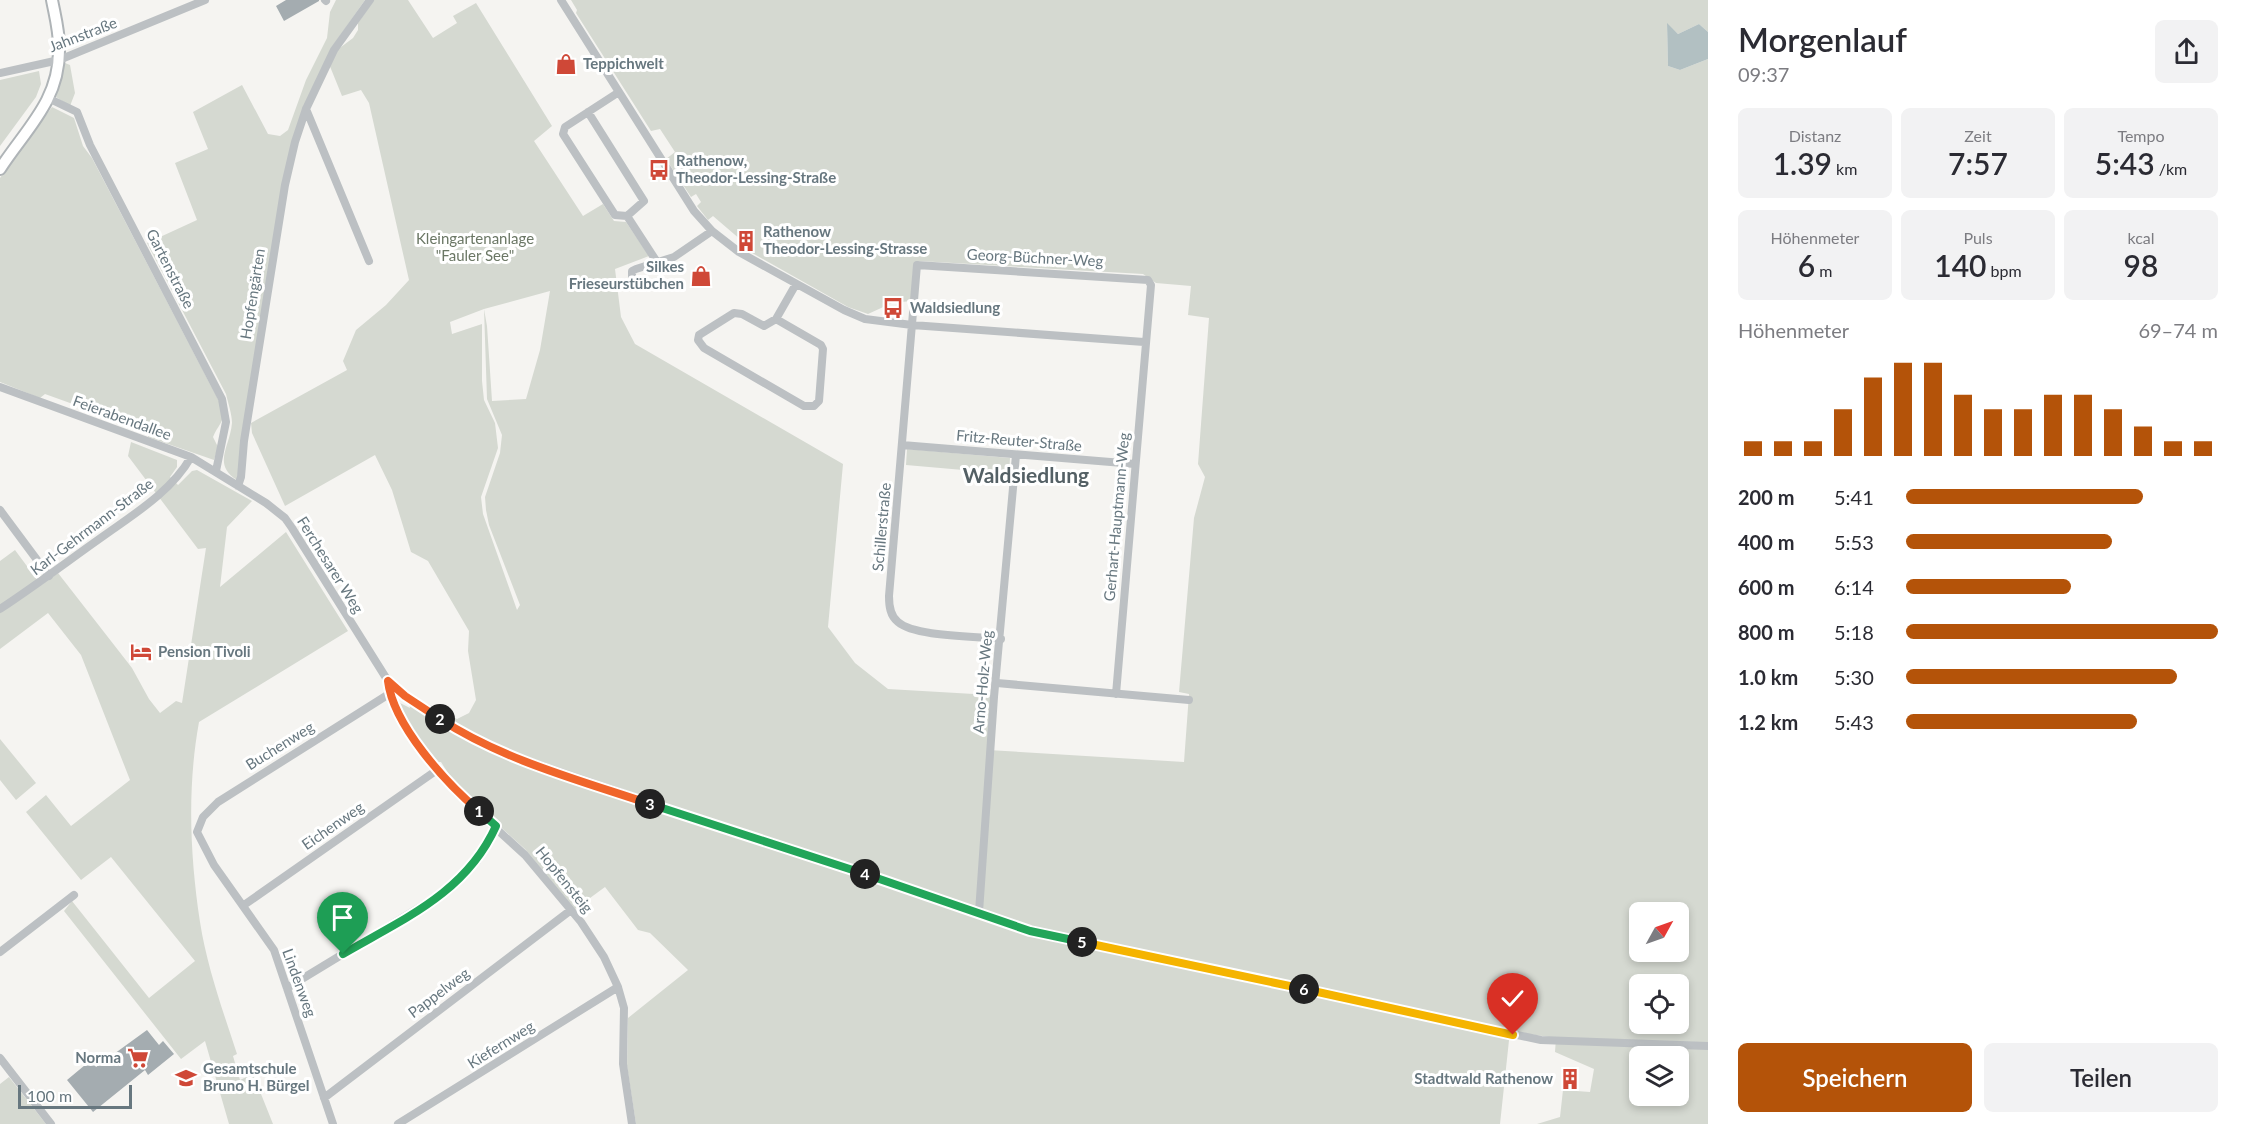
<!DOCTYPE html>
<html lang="de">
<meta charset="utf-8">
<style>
:root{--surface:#fff;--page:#f2f2f3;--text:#2b2b33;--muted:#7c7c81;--accent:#b45309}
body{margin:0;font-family:Lato,sans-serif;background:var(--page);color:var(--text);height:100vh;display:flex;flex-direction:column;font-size:22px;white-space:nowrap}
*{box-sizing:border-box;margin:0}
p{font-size:20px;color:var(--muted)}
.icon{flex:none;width:33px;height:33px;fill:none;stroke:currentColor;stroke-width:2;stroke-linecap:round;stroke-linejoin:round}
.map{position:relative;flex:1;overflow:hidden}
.side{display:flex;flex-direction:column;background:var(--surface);width:540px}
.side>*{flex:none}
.needle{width:39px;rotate:50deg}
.fabs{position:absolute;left:1629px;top:902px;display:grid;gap:12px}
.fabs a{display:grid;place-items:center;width:60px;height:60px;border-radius:9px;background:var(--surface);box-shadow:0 3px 9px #0003;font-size:30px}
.scale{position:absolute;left:18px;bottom:15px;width:114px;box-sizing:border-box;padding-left:6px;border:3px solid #67777f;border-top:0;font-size:16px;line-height:21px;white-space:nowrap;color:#67777f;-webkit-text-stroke:4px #fff;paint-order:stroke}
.pin{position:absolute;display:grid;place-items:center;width:51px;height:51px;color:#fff;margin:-62px -26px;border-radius:50% 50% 50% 0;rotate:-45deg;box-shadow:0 0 6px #0007}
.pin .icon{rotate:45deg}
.km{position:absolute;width:30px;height:30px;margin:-15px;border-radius:50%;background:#222;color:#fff;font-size:16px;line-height:30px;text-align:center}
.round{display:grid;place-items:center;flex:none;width:63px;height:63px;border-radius:9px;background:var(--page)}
.headline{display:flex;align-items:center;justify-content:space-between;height:102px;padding:0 30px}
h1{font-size:33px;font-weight:600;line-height:45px}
.stats{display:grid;grid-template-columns:repeat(3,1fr);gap:9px;height:102px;padding:6px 30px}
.stats div{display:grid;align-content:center;border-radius:9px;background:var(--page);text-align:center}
.stats b{font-size:30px;font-weight:600}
.stats small{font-size:16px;font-weight:400}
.stats p{font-size:16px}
.chart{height:168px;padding:12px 30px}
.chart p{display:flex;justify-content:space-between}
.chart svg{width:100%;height:108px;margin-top:6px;stroke:var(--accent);stroke-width:6}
.cta{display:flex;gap:12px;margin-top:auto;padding:12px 30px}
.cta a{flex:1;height:69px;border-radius:9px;background:var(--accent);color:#fff;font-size:24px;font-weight:600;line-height:69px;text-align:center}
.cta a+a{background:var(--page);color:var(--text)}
ul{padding:0 30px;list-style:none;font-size:20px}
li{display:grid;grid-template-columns:96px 72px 1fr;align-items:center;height:45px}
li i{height:15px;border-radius:8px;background:var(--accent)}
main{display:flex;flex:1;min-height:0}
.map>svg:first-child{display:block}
.green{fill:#d5d9d1;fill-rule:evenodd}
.water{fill:#b2c0c2}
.building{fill:#a4acb0}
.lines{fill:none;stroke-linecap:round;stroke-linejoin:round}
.secondary-casing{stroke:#afb4b7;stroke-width:14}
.street{stroke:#bcc0c3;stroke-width:8}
.secondary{stroke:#fff;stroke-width:10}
.split-1-casing{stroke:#fff;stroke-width:12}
.split-2-casing{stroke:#fff;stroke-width:12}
.split-3-casing{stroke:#fff;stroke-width:12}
.split-4-casing{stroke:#fff;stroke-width:12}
.split-5-casing{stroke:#fff;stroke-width:12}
.split-6-casing{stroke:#fff;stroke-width:12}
.split-7-casing{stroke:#fff;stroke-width:12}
.split-1{stroke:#22a559;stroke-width:8}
.split-2{stroke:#f0652b;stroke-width:8}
.split-3{stroke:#f0652b;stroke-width:8}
.split-4{stroke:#22a559;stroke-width:8}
.split-5{stroke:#22a559;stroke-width:8}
.split-6{stroke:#f5b400;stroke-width:8}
.split-7{stroke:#f5b400;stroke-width:8}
.labels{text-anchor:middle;stroke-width:6;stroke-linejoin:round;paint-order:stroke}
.street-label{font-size:15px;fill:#67777f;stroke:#fff}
.poi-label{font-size:15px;font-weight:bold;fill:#67777f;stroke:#fff;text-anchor:start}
.park-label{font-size:15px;fill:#6b7765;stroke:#fff}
.district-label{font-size:21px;font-weight:bold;fill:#546065;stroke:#fff}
</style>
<main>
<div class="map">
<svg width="1708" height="1124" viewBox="0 0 1708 1124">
<rect width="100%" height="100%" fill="#f5f4f1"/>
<path class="green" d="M336,0H365L332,47L282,184L237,480C212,464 230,447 232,423C232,414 228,403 226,394L147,243L197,220L175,163L208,149L193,112L242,85L268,134L280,136L288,130L306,80L327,38L330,12Z
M374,0H408L433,38L457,23L453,16L476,3L552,126L534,141L583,216L603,204L614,221L626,222L649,256L615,269L621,317L635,344L843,464L828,627L855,663L888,689L991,695L988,750L1184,762L1189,694L1179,692L1194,518L1205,477L1198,464L1209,318L1188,315L1191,286L1156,283L1143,274L919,261L913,272L911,301L892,303L868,314L848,307L738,245L741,240L713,216L708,220L697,206L701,202L696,194L691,197L666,159L675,152L660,129L651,131L576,13L577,10L571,0H1708V32L1699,24L1678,34L1667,24L1668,66L1680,70L1708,59V1124H1537L1560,1117L1563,1090L1590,1092L1594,1069L1555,1052L1556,1038L1510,1031L1500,1124H636L627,1066L628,1018L688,970L650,933L638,930L605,887L575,909L525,849L458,789L441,762H435L394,700L410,708L408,694L457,719L469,713L476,700L468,651L469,631L428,561L411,552L392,490L375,455L285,506L252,433L251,423L347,370L343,361L356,330L386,305L409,280L369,103L361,90L342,96L329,64L337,50L353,38L358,30V23ZM550,291L540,350L526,399L492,401L487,326L484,309ZM484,309L487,399L502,435L500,453L485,497L486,510L489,525L520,605L517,610L483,514L481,497L498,448L495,423L484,400L482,381V324L452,334L450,322ZM1640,912H1678V951H1640ZM1640,984H1678V1023H1640ZM1640,1056H1678V1095H1640Z
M65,63L70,65L75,93L70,106L56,97Z
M39,71L41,84L36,97L0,146V80Z
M52,107L74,118L83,146L92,158L221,405C226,422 219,423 213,437L218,447L214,460L148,437V434L131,425L45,394L40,398L0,382V178Z
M131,442L177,460V467L170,477L178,485L192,471L197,470L252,501L227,527L220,587L286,532L348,631L199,722C187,788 190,856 200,922C207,967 223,1011 237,1054L233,1056L240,1080L253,1074L273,1124H229L205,1041L181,1059L64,911L72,901L149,998L195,961L111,857L81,880L26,812L46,795L71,826L130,780L81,655L48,613L0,649V561L15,550L41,585L58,573L132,668L149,699L160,713L176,701L182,703L206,548L198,549L128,456Z
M907,449L1010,458L1009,474L906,465Z
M0,739L36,783L16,800L0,780Z
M9,1077L46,1124H0V1084Z"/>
<path class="water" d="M1667,23L1678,34L1699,24L1708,32V59L1680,70L1668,66Z"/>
<path class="building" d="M286,0H319V1L284,21L276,6Z
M147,1030L159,1045L163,1041L174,1054L148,1075L145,1070L93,1112L67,1080L91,1060L96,1067Z"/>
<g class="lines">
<defs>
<path id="secondary" d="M0,169C26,129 59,101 59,51C60,34 55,16 52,0"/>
</defs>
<use href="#secondary" class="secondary-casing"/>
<path class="street" d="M325,0L326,1
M561,0L694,211L712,231L739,252L844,310L865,319L912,325L1144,342
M0,73L59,60L205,0
M619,92L565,127L563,134L615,215L627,216L657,262
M50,99L77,112L90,145L222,399L226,422L216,471
M306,109L369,261
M588,112L644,201L627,216
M632,279V271L636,269L674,257L712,231
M776,319L821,345L823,349L819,401L814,406H804L704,348L698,340L699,335L734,313L742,314L764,326L776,319L796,284
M0,387L191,457L266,503L285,518L292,528L388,681C426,714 469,737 516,757L1030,931L1057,938L1541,1040L1708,1046
M902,445L1135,464
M238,486L241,477L244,441L285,185L295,142L306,109L334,50L370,0
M0,510L49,576
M0,609C35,586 68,561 102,537C134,514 171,492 191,457
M1001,639C976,636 915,637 898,622C890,616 889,606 889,596L917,265L1148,280L1151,285L1116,694
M997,683L1189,700
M389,691L396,710L437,770L456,792L525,855L581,922L604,957L618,987L624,1008L623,1064L632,1124
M244,905L437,770
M979,912L994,697L1016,455
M0,952L74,895
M287,988L450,889L477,861L497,826
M0,1058L51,1124
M324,1098L571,910
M333,1124L274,950L214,865L197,832L203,817L218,802L389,694
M398,1124L618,987"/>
<use href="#secondary" class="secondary"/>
</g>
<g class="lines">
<defs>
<path id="split-1" d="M343,954C403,919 466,893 496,826L479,811"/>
<path id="split-2" d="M440,719L405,696L388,681C393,725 446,783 479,811"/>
<path id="split-3" d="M440,719C503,760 579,780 650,804"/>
<path id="split-4" d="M650,804L865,874"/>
<path id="split-5" d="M865,874L1030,931L1082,942"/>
<path id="split-6" d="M1082,942L1304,989"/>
<path id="split-7" d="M1304,989L1513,1035"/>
</defs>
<use href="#split-1" class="split-1-casing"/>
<use href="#split-2" class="split-2-casing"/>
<use href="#split-3" class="split-3-casing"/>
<use href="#split-4" class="split-4-casing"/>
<use href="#split-5" class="split-5-casing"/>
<use href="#split-6" class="split-6-casing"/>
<use href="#split-7" class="split-7-casing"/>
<use href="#split-1" class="split-1"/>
<use href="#split-2" class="split-2"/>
<use href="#split-3" class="split-3"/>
<use href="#split-4" class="split-4"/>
<use href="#split-5" class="split-5"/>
<use href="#split-6" class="split-6"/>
<use href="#split-7" class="split-7"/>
</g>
<defs>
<symbol id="shop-bare" viewBox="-9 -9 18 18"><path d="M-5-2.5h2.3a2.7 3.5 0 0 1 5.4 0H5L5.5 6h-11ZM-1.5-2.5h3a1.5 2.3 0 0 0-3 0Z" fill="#cf4837" stroke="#fff" stroke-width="2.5" paint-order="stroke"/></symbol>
<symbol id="bus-bare" viewBox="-9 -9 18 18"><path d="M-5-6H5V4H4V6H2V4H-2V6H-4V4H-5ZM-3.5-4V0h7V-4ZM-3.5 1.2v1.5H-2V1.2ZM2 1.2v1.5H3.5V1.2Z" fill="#cf4837" stroke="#fff" stroke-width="2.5" paint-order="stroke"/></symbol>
<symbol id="building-bare" viewBox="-9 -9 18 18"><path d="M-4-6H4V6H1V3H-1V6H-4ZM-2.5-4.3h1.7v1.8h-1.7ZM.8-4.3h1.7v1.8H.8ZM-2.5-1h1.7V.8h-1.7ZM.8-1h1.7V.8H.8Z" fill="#cf4837" stroke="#fff" stroke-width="2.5" paint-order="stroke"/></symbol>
<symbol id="hotel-bare" viewBox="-9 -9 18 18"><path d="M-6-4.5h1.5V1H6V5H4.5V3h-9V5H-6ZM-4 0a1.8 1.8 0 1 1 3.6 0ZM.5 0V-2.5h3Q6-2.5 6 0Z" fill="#cf4837" stroke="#fff" stroke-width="2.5" paint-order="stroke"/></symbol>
<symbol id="supermarket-bare" viewBox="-9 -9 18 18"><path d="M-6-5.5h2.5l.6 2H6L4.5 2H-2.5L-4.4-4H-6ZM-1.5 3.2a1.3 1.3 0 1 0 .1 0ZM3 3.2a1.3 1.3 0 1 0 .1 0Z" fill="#cf4837" stroke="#fff" stroke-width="2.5" paint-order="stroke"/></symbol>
<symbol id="school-bare" viewBox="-9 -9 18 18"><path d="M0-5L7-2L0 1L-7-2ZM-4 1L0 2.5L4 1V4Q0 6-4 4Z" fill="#cf4837" stroke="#fff" stroke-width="2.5" paint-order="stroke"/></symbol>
</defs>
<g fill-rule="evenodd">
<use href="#shop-bare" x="551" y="49" width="30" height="30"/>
<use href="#bus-bare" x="644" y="155" width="30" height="30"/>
<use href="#building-bare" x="731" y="226" width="30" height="30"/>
<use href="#shop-bare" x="686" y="261" width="30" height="30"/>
<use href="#bus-bare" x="878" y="293" width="30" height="30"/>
<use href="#hotel-bare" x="126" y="637" width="30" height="30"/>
<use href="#supermarket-bare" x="123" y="1043" width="30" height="30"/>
<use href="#school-bare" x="171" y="1063" width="30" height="30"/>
<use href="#building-bare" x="1555" y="1064" width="30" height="30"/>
</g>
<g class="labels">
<g class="street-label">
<text transform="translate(83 35) rotate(-21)" y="5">Jahnstraße</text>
<text transform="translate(1035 258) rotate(3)" y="5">Georg-Büchner-Weg</text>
<text transform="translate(170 269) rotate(63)" y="5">Gartenstraße</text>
<text transform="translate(253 294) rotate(-81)" y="5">Hopfengärten</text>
<text transform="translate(122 418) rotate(20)" y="5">Feierabendallee</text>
<text transform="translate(1019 441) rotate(5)" y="5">Fritz-Reuter-Straße</text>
<text transform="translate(1117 517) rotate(-85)" y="5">Gerhart-Hauptmann-Weg</text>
<text transform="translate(92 527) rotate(-37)" y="5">Karl-Gehrmann-Straße</text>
<text transform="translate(882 527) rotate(-85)" y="5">Schillerstraße</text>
<text transform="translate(330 565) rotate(58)" y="5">Ferchesarer Weg</text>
<text transform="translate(983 682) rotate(-85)" y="5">Arno-Holz-Weg</text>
<text transform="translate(280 746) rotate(-32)" y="5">Buchenweg</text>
<text transform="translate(333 826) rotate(-35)" y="5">Eichenweg</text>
<text transform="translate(564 880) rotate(51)" y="5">Hopfensteig</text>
<text transform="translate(299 983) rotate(70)" y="5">Lindenweg</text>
<text transform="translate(439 993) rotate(-37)" y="5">Pappelweg</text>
<text transform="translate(501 1045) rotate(-32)" y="5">Kiefernweg</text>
</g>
<g class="poi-label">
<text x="583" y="69">Teppichwelt</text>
<text x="676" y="166">Rathenow,<tspan x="676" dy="17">Theodor-Lessing-Straße</tspan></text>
<text x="763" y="237">Rathenow<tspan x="763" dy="17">Theodor-Lessing-Strasse</tspan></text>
<text x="684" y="272" text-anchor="end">Silkes<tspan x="684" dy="17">Frieseurstübchen</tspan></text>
<text x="910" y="313">Waldsiedlung</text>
<text x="158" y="657">Pension Tivoli</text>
<text x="121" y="1063" text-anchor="end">Norma</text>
<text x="203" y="1074">Gesamtschule<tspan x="203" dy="17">Bruno H. Bürgel</tspan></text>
<text x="1553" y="1084" text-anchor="end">Stadtwald Rathenow</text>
</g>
<g class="park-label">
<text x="475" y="244">Kleingartenanlage<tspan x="475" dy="17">"Fauler See"</tspan></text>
</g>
<g class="district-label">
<text x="1026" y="483">Waldsiedlung</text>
</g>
</g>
</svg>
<div class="fabs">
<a><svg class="needle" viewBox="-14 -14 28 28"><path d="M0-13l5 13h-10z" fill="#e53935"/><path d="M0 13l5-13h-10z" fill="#7c7c81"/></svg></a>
<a><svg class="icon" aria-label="locate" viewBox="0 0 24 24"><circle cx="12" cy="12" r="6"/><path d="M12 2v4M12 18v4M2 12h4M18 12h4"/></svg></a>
<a><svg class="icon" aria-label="layers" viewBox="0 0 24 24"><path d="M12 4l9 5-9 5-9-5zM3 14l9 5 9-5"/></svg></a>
</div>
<div class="scale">100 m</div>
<div class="pin" style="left:343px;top:954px;background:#1e9e55"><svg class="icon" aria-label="arrive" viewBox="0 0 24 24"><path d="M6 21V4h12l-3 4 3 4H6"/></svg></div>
<div class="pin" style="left:1513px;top:1035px;background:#d93025"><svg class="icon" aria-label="check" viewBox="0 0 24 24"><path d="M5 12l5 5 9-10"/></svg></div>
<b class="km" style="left:479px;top:811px">1</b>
<b class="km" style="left:440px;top:719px">2</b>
<b class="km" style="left:650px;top:804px">3</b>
<b class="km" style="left:865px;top:874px">4</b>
<b class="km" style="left:1082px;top:942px">5</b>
<b class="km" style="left:1304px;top:989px">6</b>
</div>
<section class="side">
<div class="headline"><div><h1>Morgenlauf</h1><p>09:37</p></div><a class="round"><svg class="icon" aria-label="share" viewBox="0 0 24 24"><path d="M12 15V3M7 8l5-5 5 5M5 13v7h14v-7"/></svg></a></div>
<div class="stats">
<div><p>Distanz</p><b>1.39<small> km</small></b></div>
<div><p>Zeit</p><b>7:57</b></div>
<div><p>Tempo</p><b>5:43<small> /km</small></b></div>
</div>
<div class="stats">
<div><p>Höhenmeter</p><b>6<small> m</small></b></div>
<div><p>Puls</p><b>140<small> bpm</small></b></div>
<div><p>kcal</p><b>98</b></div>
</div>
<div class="chart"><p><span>Höhenmeter</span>69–74 m</p>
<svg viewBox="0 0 160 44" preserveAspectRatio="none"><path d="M5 44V38M15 44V38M25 44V38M35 44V25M45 44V12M55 44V6M65 44V6M75 44V19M85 44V25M95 44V25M105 44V19M115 44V19M125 44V25M135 44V32M145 44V38M155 44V38"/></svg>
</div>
<ul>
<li><b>200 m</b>5:41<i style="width:76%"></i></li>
<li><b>400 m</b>5:53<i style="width:66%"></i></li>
<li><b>600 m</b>6:14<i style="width:53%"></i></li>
<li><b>800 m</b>5:18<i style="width:100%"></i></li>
<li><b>1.0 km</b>5:30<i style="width:87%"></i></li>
<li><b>1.2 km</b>5:43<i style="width:74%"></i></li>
</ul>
<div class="cta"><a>Speichern</a><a>Teilen</a></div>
</section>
</main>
